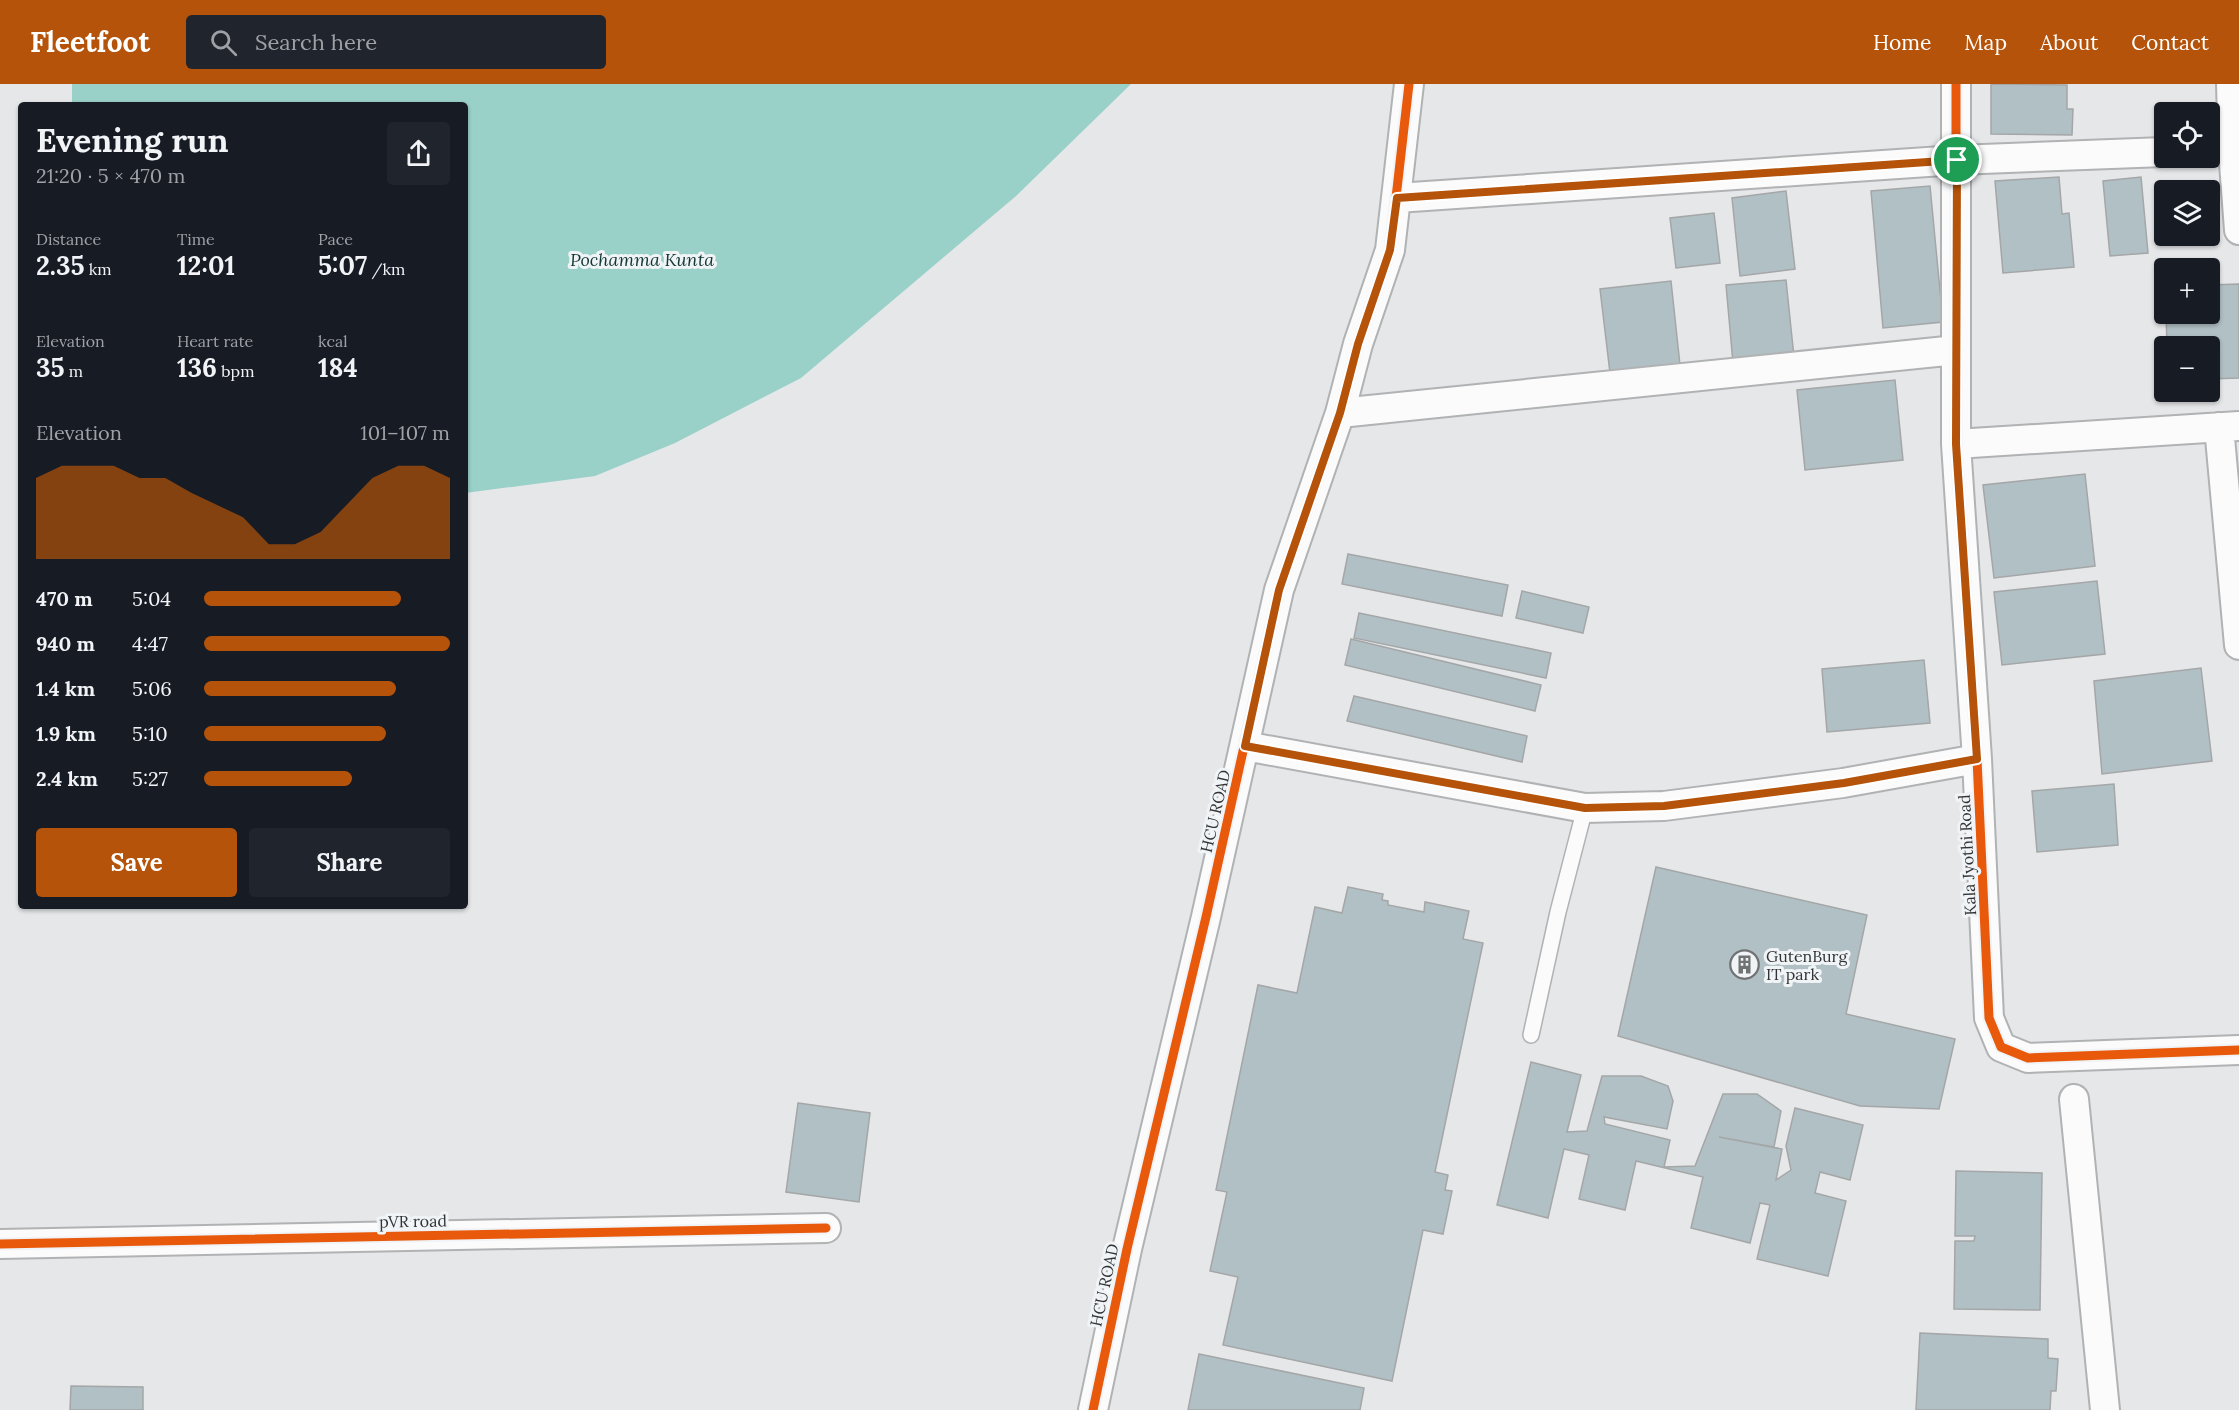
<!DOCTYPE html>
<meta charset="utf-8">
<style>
:root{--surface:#171b24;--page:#20242c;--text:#f1f3f6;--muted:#9ea1a6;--accent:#b45309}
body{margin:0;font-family:Lora,serif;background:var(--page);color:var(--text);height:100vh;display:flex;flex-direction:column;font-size:22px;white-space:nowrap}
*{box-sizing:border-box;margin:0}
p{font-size:20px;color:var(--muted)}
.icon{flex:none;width:33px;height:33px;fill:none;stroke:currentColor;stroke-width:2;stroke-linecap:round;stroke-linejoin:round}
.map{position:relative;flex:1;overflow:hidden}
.sheet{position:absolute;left:18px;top:18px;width:450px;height:807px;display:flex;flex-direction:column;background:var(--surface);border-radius:6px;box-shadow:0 2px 4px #0004}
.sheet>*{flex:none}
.fabs{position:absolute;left:2154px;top:18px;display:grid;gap:12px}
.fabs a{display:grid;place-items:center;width:66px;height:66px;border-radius:6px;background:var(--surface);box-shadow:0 2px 4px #0004;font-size:30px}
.pin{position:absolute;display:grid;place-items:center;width:51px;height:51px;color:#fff;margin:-26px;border:3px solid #fff;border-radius:50%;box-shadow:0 2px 6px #0007}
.round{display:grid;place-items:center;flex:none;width:63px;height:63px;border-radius:6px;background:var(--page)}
.headline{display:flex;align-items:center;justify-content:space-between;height:102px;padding:0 18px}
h1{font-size:33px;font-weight:700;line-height:45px}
.metrics{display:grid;grid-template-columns:repeat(3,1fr);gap:9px;height:102px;padding:6px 18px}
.metrics div{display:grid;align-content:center}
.metrics b{font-size:26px;font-weight:700}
.metrics small{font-size:16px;font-weight:400}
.metrics p{font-size:16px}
.chart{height:168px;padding:12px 18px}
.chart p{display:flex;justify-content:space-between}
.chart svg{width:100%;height:108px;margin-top:6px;fill:var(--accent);opacity:.7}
.button{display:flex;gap:12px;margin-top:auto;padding:12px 18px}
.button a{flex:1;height:69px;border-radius:6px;background:var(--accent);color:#fff;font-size:24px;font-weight:700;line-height:69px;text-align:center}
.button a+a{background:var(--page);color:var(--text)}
ul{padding:0 18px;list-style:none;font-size:20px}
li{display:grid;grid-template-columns:96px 72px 1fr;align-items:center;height:45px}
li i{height:15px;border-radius:8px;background:var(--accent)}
header{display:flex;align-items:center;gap:36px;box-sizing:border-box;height:84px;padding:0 30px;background:var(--accent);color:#fff}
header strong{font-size:28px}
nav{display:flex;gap:33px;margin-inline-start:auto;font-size:21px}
.search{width:420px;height:54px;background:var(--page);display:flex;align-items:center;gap:15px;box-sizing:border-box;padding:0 21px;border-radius:6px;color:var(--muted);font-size:22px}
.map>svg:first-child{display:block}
.water{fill:#99d0c8}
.building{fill:#b1c0c5;stroke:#a4a6a7;stroke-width:1.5}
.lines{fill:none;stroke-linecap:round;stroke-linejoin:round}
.lane-casing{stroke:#b0b2b3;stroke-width:18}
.street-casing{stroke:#b0b2b3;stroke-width:32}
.lane{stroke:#fbfbfc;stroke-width:15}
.street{stroke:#fbfbfc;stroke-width:28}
.cycleway-casing{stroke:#f1f4f7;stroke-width:13}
.cycleway{stroke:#e8590c;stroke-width:9}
.route-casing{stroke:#fff;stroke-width:12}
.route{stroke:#b45309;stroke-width:8}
.labels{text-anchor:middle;stroke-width:6;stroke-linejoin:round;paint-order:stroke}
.street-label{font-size:16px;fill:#313334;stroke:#f1f4f7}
.poi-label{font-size:16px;fill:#313334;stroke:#f1f4f7;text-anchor:start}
.water-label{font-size:18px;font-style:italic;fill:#123833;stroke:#f1f4f7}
</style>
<header>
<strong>Fleetfoot</strong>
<div class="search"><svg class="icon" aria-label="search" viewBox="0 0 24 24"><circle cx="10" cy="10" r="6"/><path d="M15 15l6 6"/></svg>Search here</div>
<nav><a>Home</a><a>Map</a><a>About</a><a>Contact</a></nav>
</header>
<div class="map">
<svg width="2239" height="1326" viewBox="0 0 2239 1326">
<rect width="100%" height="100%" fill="#e5e7e9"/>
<path class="water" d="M72,0H1131L1016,112L801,294L675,359L595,392L465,409V21H72Z"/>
<path class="building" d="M1991,0L2067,1V25H2073L2072,51L1991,50Z
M2059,93L2062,130L2069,129L2074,183L2003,189L1995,97Z
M2141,93L2148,169L2110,172L2103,97Z
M1930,102L1943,238L1883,244L1871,107Z
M1786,107L1795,185L1740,192L1732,114Z
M1714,129L1720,179L1676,184L1670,134Z
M1786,196L1794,273L1733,279L1726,201Z
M1671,197L1680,281L1610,289L1600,205Z
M2239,200V294L2210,295V262H2167L2166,230H2210V201Z
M1895,296L1903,376L1805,386L1797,306Z
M2085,390L2095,482L1994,494L1983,401Z
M1348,470L1508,501L1502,532L1342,500Z
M2097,497L2105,570L2002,581L1994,508Z
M1522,507L1589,523L1583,549L1516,534Z
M1359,529L1551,569L1546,594L1354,554Z
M1351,555L1541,601L1535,627L1345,581Z
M1924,576L1930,639L1827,648L1822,585Z
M2201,584L2212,677L2102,690L2094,597Z
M1354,612L1527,652L1522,678L1347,637Z
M2114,700L2118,761L2037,768L2032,707Z
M1656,783L1867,831L1846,930L1955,955L1939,1025L1860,1022L1618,952Z
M1348,803L1383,810L1382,816L1388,817V821L1424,828L1425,818L1469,827L1463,855L1483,859L1435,1088L1448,1091L1445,1106L1452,1107L1443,1150L1423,1146L1392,1297L1223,1261L1238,1193L1210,1187L1227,1108L1216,1106L1258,901L1297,909L1315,823L1342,829Z
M1531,978L1581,991L1567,1048L1587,1047L1602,992H1641L1668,1002L1673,1017L1667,1045L1604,1033L1605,1040L1670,1056L1664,1083L1695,1082L1723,1010H1757L1781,1027L1774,1063L1719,1053L1782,1065L1776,1096L1791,1086L1786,1062L1795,1024L1863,1041L1850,1096L1820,1088L1815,1109L1846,1117L1828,1192L1757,1175L1770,1121L1760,1119L1750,1159L1691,1144L1703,1093L1636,1077L1625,1126L1579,1115L1589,1071L1564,1065L1548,1134L1497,1121Z
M798,1019L870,1029L859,1118L786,1108Z
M1956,1087L2042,1089L2040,1226L1954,1225L1955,1157H1974L1975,1152H1955Z
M1920,1249L2048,1255V1274L2058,1275L2056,1307H2051L2050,1326H1916Z
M1199,1270L1364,1304L1360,1326H1188Z
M71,1302L143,1303V1326H70Z"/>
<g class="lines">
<defs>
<path id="lane" d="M1531,951L1558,828L1585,724"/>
<path id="street" d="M1956,0V360L1977,675L1989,934L2001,963L2028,974L2239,966
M2231,0L2233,66L2239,146
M1397,114L1957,76L2164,68
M1340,329L1956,266
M2219,343L2239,561
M1956,360L2239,342
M1245,662L1585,724L1664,722L1843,699L1977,675
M2074,1015L2105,1326
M0,1160L826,1144
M1093,1326L1127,1165L1206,833L1279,506L1340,329L1358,260L1390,166L1409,0"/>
</defs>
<use href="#lane" class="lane-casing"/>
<use href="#street" class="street-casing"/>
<use href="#lane" class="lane"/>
<use href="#street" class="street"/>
<defs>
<path id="cycleway" d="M1956,0V360L1977,675L1989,934L2001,963L2028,974L2239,966
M0,1160L826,1144
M1093,1326L1127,1165L1206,833L1279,506L1340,329L1358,260L1390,166L1409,0"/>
</defs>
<use href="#cycleway" class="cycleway-casing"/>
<use href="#cycleway" class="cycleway"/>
</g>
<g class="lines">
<defs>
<path id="route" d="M1957,76L1956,360L1977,675L1844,699L1664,722L1585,724L1245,662L1279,506L1340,329L1358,260L1390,166L1397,114Z"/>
</defs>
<use href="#route" class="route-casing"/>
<use href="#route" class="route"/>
</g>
<defs>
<symbol id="building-ring" viewBox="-11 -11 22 22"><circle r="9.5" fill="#f1f4f7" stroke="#707273" stroke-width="1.5"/><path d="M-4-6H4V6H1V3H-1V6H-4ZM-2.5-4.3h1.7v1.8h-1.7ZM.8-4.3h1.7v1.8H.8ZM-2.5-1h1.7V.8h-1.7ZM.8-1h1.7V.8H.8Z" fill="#707273"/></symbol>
</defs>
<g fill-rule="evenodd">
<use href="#building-ring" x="1728" y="864" width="33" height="33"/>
</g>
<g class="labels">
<g class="street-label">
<text transform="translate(1215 727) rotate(-77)" y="6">HCU ROAD</text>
<text transform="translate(1967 771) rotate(-93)" y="6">Kala Jyothi Road</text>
<text transform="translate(413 1137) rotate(-1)" y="6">pVR road</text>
<text transform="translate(1104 1201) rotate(-78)" y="6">HCU ROAD</text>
</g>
<g class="poi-label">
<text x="1766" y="878">GutenBurg<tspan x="1766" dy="18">IT park</tspan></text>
</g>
<g class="water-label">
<text x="642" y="182">Pochamma Kunta</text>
</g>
</g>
</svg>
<div class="fabs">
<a><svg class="icon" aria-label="locate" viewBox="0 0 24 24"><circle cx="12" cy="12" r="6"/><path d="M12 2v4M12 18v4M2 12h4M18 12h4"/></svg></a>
<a><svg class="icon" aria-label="layers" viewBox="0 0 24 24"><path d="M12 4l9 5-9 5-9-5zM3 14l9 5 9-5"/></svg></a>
<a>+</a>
<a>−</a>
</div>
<div class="pin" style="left:1957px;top:76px;background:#1e9e55"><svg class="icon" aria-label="arrive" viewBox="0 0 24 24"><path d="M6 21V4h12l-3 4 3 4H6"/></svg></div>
<section class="sheet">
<div class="headline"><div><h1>Evening run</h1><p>21:20 · 5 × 470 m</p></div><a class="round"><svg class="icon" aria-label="share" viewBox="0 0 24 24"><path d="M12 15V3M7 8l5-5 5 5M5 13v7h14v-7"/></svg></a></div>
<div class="metrics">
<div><p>Distance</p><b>2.35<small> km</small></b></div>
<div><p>Time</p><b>12:01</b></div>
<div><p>Pace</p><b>5:07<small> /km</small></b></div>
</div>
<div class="metrics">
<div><p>Elevation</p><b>35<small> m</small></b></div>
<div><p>Heart rate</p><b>136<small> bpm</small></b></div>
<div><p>kcal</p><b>184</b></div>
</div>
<div class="chart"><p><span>Elevation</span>101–107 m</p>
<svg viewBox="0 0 160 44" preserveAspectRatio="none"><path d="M0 44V11L10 6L20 6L30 6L40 11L50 11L60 17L70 22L80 27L90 38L100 38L110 33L120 22L130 11L140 6L150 6L160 11V44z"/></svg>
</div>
<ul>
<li><b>470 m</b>5:04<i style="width:80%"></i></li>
<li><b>940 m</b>4:47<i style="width:100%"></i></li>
<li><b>1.4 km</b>5:06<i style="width:78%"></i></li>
<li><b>1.9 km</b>5:10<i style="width:74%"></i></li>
<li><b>2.4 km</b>5:27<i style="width:60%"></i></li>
</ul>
<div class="button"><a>Save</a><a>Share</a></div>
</section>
</div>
